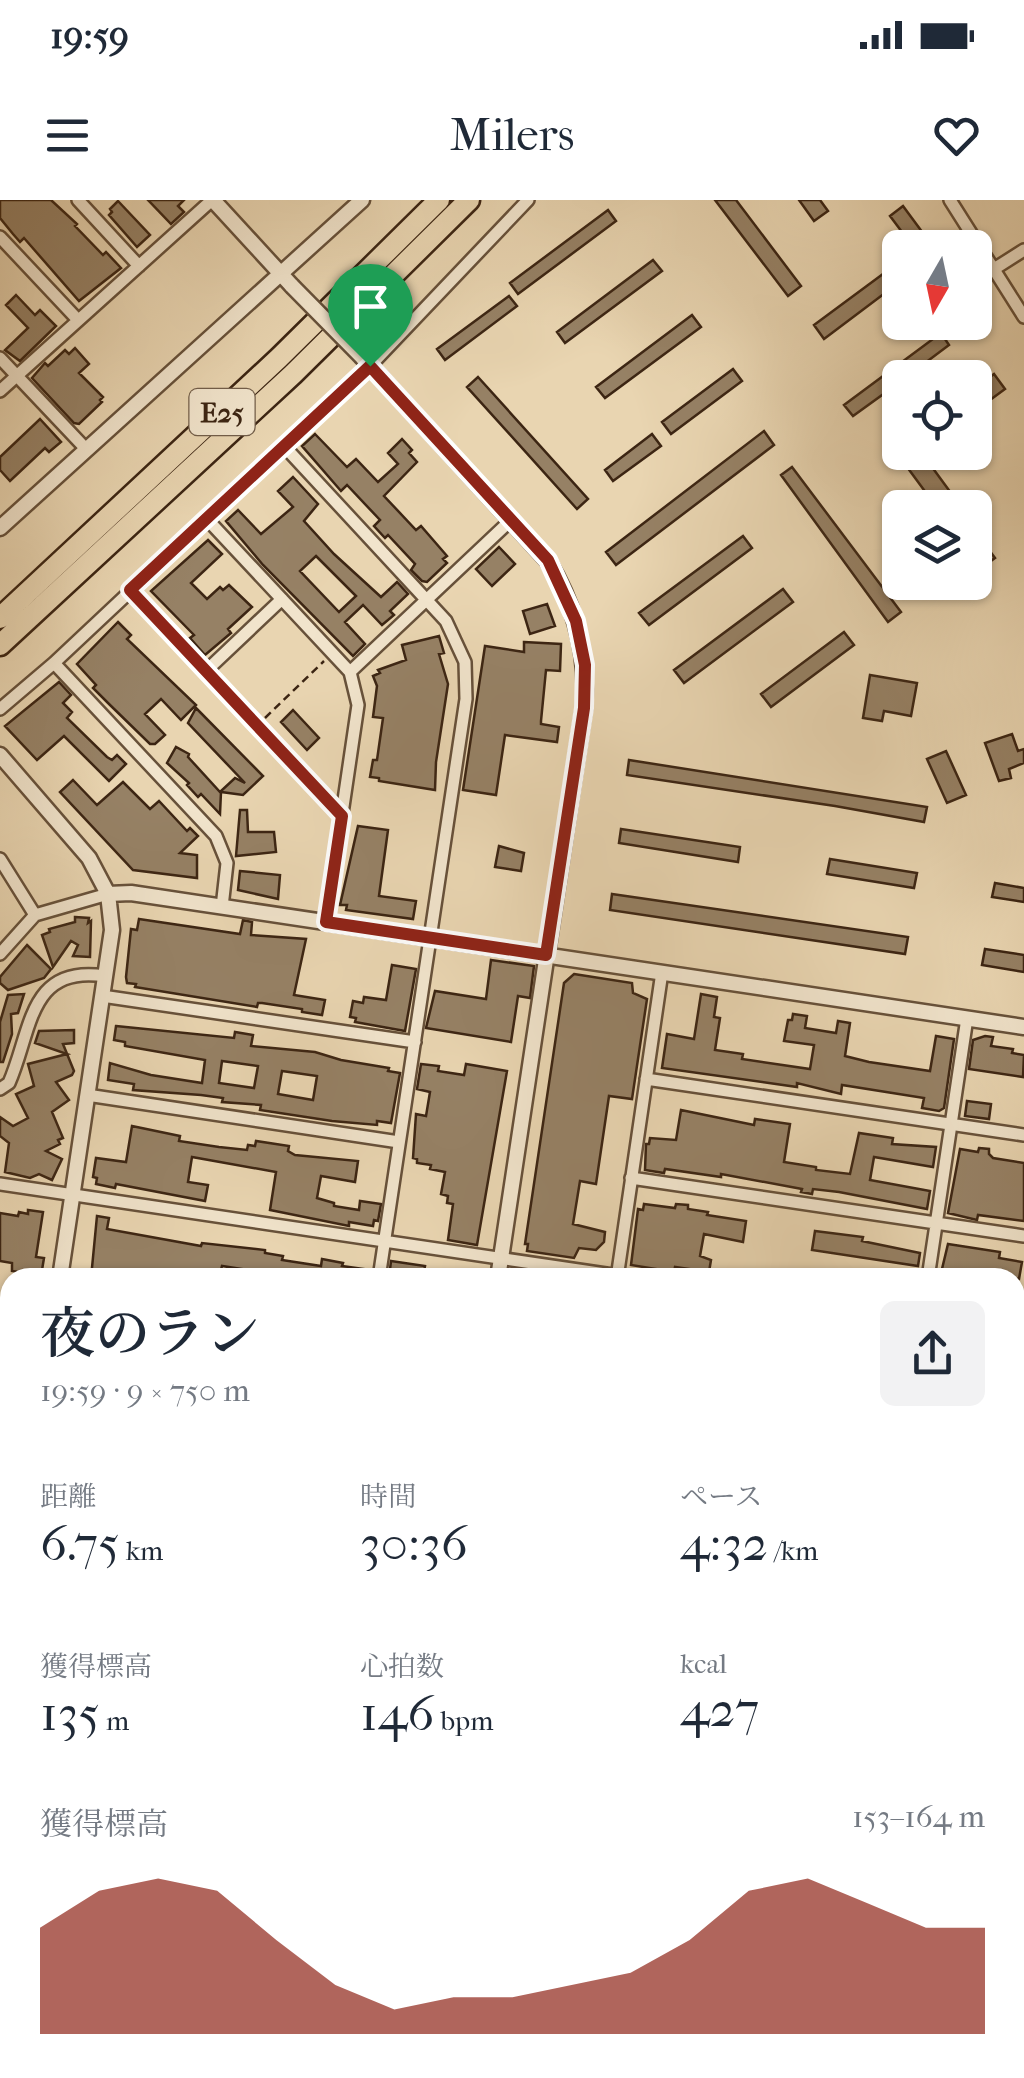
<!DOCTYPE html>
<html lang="ja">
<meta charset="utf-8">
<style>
:root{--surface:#fff;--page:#f2f2f3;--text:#1f2937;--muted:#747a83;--accent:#8f2418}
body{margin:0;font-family:"IM FELL French Canon","Noto Serif JP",serif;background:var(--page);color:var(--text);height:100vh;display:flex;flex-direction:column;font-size:38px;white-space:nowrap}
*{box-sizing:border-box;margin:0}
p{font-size:32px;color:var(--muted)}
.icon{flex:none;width:55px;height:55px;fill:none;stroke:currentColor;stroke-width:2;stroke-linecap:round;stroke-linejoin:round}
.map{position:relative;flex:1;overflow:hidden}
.details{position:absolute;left:0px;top:1068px;width:1025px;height:812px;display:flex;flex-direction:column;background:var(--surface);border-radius:30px 30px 0 0;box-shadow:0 2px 8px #0004}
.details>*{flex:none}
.needle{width:65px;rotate:189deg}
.buttons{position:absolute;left:882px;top:30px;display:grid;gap:20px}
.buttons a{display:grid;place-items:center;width:110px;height:110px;border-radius:15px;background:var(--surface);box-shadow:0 2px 8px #0004;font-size:50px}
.pin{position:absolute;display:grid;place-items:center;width:85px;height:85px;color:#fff;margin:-102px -42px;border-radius:50% 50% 50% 0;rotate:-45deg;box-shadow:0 0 10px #0007}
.pin .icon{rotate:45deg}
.round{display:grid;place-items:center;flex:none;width:105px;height:105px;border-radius:15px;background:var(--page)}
.headline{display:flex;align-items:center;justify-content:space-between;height:170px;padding:0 40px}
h1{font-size:55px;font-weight:600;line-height:75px}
.figures{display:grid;grid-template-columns:repeat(3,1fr);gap:15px;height:170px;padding:10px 40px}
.figures div{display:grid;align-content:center}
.figures b{font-size:50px;font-weight:600}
.figures small{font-size:28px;font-weight:400}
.figures p{font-size:28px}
.chart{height:280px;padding:20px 40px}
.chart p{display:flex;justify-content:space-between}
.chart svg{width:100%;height:180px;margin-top:10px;fill:var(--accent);opacity:.7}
.status{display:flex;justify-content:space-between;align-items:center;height:70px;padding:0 50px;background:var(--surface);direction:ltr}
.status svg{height:28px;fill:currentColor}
header{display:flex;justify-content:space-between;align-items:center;height:130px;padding:0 40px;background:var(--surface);font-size:45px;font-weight:600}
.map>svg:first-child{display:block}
.building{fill:#968165;stroke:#3c2513;stroke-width:2.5;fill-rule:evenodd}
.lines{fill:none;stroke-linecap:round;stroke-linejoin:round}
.minor-casing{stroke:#67513a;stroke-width:16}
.tertiary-casing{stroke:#67513a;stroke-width:19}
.motorway-casing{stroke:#3c2513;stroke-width:25}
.path{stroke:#3c2513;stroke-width:2.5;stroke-dasharray:8 5;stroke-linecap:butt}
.minor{stroke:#f1e4cc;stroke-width:11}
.tertiary{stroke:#f1e4cc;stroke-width:14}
.motorway{stroke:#e9d5b1;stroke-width:20}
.tertiary-bridge-casing{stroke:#67513a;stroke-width:19;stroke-linecap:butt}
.tertiary-bridge{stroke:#f1e4cc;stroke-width:14}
.route-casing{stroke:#fff;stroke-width:20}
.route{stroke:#8f2418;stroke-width:12}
.labels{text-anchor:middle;stroke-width:10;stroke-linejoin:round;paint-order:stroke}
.shield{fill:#f1e4cc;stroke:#725e4a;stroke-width:2.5}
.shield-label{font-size:28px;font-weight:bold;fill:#3c2513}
</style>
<div class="status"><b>19:59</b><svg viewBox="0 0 49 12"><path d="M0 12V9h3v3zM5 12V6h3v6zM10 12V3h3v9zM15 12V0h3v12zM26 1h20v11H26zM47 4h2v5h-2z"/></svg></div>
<header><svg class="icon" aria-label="menu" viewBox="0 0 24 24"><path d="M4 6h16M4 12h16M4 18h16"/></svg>Milers<svg class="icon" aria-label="heart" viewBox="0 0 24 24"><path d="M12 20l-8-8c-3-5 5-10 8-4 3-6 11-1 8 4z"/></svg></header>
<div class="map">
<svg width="1024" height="1878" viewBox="0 0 1024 1878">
<rect width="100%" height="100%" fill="#e9d5b1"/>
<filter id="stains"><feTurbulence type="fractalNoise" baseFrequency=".002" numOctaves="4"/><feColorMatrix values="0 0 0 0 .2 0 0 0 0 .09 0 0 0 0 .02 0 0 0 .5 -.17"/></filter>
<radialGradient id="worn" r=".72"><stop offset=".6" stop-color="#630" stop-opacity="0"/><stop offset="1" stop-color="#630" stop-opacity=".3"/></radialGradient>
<path class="building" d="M0,0H51L77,24L75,26L103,55L106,52L121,68L79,101L24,38L20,42L13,34L0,18Z
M148,0H184L178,6L184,12L171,24Z
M715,0H736L801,86L788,96Z
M799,0H820L828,11L814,21Z
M118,1L150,35L137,47L109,15L112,12L110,9Z
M903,6L934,48H914L890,16Z
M608,10L616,21L518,94L510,83Z
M653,60L662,71L565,143L557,132Z
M887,71L897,84L824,139L814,125Z
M16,95L35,115L40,110L56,126L20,161L5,150L28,128L6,105Z
M509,96L517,106L445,160L437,149Z
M692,115L701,127L605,198L596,187Z
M941,133L949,145L905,178H900V182L853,216L844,205Z
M75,148L89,164L79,173L103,197L100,200L102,202L79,224L74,223L32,178L45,163L48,166L65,150L69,154Z
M733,169L742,181L671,234L662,222Z
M994,174L1005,189L975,211V188Z
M478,177L588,299L577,309L467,187Z
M40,219L61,242L49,252L45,248L10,281L0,270V257Z
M764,231L774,245L616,365L606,352Z
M315,234L347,267L356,259L378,282L398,264L388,253L402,239L412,250L409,253L417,262L384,296L416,330L421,326L447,356L443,359L447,363L427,382L422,381L411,370L415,364L388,335L385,338L374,326L380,320L347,285L341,291L302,246Z
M652,234L661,246L613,281L605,270Z
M896,252H921L951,293L935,305Z
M792,267L901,412L888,422L781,275Z
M293,277L318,304L304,321L334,354L381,397L397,382L408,394L390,411L394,415L382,425L363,405L345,422L365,444L353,456L263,365L226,321L238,310L261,334L293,307L278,291ZM316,356L356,396L339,412L300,371Z
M975,331L995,358L980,369L975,363Z
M743,336L752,348L649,425L639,413Z
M208,340L222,354L191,383L207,399L220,387L223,390L229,385L252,407L228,429L231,433L205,455L190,438L194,435L151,391Z
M499,347L515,364L492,386L476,369Z
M783,389L793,402L684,483L674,470Z
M547,404L555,426L530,434L523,411Z
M118,422L131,435L127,439L196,505L181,520L161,499L145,514L165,535L155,544H150L109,504L93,488L96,485L77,464Z
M844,432L854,445L771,507L761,494Z
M439,436L444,453L439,454L448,484L436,562L435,590L379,581V578L370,577L373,560H377L383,518L373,517L377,486L373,476L380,473L378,470L406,460L402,445Z
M524,442L561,444L560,471L546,470L541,521V524L559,527L557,542L505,535L496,595L463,590L485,446L524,452Z
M870,475L917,483L911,516L884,511L882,521L863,518Z
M59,482L71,495L63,503L72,512L67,518L107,557L112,560L117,555L126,564L109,581L64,536L37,560L5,526Z
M196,508L263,576L243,595L221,592L220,614L201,594L198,597L187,585L189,583L167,563L176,547L189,554L188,557L220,592L235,578L245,583L188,523Z
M293,510L319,538L307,550L281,522Z
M1012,534L1018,551L1024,549V563L1009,569L1011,578L999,581L985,543Z
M946,551L966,595L947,603L927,559Z
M629,560L927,607L924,622L835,606L627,575Z
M73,580L97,605L123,582L150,609L159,601L187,631L190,628L198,636L180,653L197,655V678L133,670L60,592Z
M240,610H247L248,632H274L276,652L236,656Z
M358,626L388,630L379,696L416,701L413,719L346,710L347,705H340Z
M621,629L740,647L738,662L619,643Z
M499,646L524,653L521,671L495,667Z
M830,659L917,673L914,688L827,674Z
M240,671L280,675L278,699L238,690Z
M995,683L1024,688V702L992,697Z
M612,694L908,737L905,754L610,710Z
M75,717L89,718L88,723L91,721L90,757L73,756L78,745L71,741L53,767L42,735L50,732L49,729L75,722Z
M139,719L240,734L243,720L252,722L251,735L306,739L294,795L325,800L322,815L302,812V809L262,803H258L257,807L135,787L136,784L127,783L126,777L131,729L137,730Z
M27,745L51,769L44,778L8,790L0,783V777Z
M985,749L1024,755V772L982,765Z
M491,760L534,766L530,798L518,796L511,842L426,828L435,791L486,799Z
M392,765L416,769L405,831L355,822L356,818L350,817L353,801L363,803L364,797L386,800Z
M574,774L632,783L633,793L647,799L632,899L609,896L596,984L580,981L573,1024L605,1032L604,1042L596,1050L579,1048L574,1058L527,1051L528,1044H525L564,783Z
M24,794L18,813L11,814L12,834L3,862H0V822L8,795Z
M701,794L717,797L714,817L720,818L715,850L743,854L742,859L810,869L814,845L784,841L788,820H792L793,814L807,816L805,828L836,833L838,821L850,823L845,856L869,862L930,871L936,836L954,839L944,908L939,911L922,908L924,898L842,885L841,894L797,883V887L662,868L667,834L694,839Z
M116,826L234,838L235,832L253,835L251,846L315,852L341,860L389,868L388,871L400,873L391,923L377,921V925L332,921L260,910L261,905L222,902L223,898L201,895L133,890L134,884L108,880L110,863L151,875L202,883L205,860L125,846V842L114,840ZM222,861L258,866L254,888L219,883ZM282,871L317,876L313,900L278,894Z
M74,830V843L63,844L74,871L72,875L56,882L69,900L52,912L63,938L58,940L60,944L46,951L62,959L52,980L39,974L30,978L5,972L9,943L0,936V917L13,926L28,918L16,894L34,886L28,864L67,854L35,843L39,831Z
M985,836L993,837L991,846L1013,849L1012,853L1024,855L1023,877L969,869L973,840Z
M421,864L439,866L438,871L464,875L466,864L507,871L477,1045L448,1040L453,1004L447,1003L448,996L441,994L445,972L430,969L431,965L417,963V959L413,958L416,914L426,916L430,892L417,889Z
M967,901L991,904L989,919L965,916Z
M681,910L754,925L755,919L790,924L784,962L816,967V970L850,974L859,933L893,938L892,944L936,947L933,967L874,957L870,980L930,991L927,1009L839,992L813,989L812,994L801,992L802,989L721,974V977L665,969L664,973L645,970L646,944H649L650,938L676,940Z
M132,926L180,936L179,941L219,947L247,950L248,945L255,946L256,941L289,946L288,951L295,955L358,961L355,982L321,976L317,998L334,1003V1006L359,1010L360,1001L381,1004L378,1021L374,1020L373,1026L349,1022V1026L270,1010L276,972L192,957L188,982L208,985L205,1001L116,984L115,988L96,984L97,978L93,977L96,958L126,962Z
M979,948L989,949V954L993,958L1024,963V1021L978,1015L977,1020L948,1013L960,949L978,952Z
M644,1004L675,1008L676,1004L688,1005V1009L708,1012L707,1015L746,1021L743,1042L704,1034L700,1056L711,1060L709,1072L675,1067L674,1072L631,1065L638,1009L643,1010Z
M28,1010L43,1012L36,1057L44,1058L42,1070L32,1071V1074L12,1071V1063L0,1061V1013L18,1016L19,1012L28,1014Z
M97,1016L109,1018L107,1029L201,1046L202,1043L265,1050V1053L283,1056L282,1060L321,1066L322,1059L343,1063L342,1066L371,1070L370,1078H298L222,1066L219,1078H91Z
M815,1031L863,1037L862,1041L920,1053L918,1066L812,1050Z
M948,1044L1000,1052L999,1058L1022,1062L1019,1079L942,1069Z
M391,1061L425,1066L423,1078H389Z"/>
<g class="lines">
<defs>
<path id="minor" d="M78,0L139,66
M950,0L1024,117
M0,37L78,120
M994,69L1024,50
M0,158L86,249
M0,191L212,0
M284,246L446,421L465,462L466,499L379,1078
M206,318L350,472
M130,390L342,617
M54,463L216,636L227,663L222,707
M206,471L282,399
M0,509L54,463L370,166L528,0
M0,659L35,715
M326,722L358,505L350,472L512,319
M0,754L35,715L108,694
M102,796L415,842
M646,879L1024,935
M0,889L9,883C32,831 28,764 105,776
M87,895L399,942
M631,978L1024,1036
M0,984L633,1078
M617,1078L662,772
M928,1078L967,818
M1015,1136L1024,1137
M1015,1239L1024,1240
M0,1295L10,1297
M1015,1340L1024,1342
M1015,1448L1024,1449
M1015,1539L1024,1540
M0,1584L10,1590
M1015,1624L1024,1625
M1015,1706L1024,1708
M1015,1791L1024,1792
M995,1870L1009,1878
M832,1872L842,1878
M437,1878L441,1870
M1015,1878L1024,1852"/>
<path id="tertiary" d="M213,0L292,86
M362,157L548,361C576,407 588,454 584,508L498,1078
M0,328L362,0
M0,555L89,658L108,694L131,693L1024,827
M60,1078L112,730L108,694
M0,1475L10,1407
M0,1706L10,1712
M291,1870L305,1878"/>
<path id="motorway" d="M0,418L279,158L439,0
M0,445L293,174L469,0"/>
</defs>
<use href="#minor" class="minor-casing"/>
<use href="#tertiary" class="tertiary-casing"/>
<use href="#motorway" class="motorway-casing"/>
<path class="path" d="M265,518L324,461"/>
<use href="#minor" class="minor"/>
<use href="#tertiary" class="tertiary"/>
<use href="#motorway" class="motorway"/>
<defs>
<path id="tertiary-bridge" d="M292,86L362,157"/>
</defs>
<use href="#tertiary-bridge" class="tertiary-bridge-casing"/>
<use href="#tertiary-bridge" class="tertiary-bridge"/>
</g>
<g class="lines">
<defs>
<path id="route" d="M370,166L548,360L576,421L585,465L584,508L546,755L326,722L342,616L130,390Z"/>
</defs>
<use href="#route" class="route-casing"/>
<use href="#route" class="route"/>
</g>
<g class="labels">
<rect class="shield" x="189.5" y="189" width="65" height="46" rx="8"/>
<g class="shield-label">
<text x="222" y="222">E25</text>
</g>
</g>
<rect width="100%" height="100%" filter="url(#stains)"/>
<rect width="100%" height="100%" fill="url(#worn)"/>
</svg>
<div class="buttons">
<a><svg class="needle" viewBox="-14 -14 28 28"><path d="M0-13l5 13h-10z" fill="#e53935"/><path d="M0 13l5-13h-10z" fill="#747a83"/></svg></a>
<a><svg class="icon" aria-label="locate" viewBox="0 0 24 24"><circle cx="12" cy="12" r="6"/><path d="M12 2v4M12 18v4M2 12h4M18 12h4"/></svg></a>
<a><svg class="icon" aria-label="layers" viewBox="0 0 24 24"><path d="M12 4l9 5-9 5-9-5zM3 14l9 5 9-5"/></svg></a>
</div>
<div class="pin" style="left:370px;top:166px;background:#1e9e55"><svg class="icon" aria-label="arrive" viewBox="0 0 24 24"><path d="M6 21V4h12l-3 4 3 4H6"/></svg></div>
<section class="details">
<div class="headline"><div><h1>夜のラン</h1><p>19:59 · 9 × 750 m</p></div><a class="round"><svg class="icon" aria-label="share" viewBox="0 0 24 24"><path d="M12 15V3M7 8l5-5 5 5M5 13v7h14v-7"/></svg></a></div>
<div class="figures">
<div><p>距離</p><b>6.75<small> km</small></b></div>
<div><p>時間</p><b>30:36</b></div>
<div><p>ペース</p><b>4:32<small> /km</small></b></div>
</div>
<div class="figures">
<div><p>獲得標高</p><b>135<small> m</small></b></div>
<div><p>心拍数</p><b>146<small> bpm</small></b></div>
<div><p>kcal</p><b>427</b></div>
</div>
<div class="chart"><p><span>獲得標高</span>153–164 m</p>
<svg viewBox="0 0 160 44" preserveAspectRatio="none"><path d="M0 44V18L10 9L20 6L30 9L40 21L50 32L60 38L70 35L80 35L90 32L100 29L110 21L120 9L130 6L140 12L150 18L160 18V44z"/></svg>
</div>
</section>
</div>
